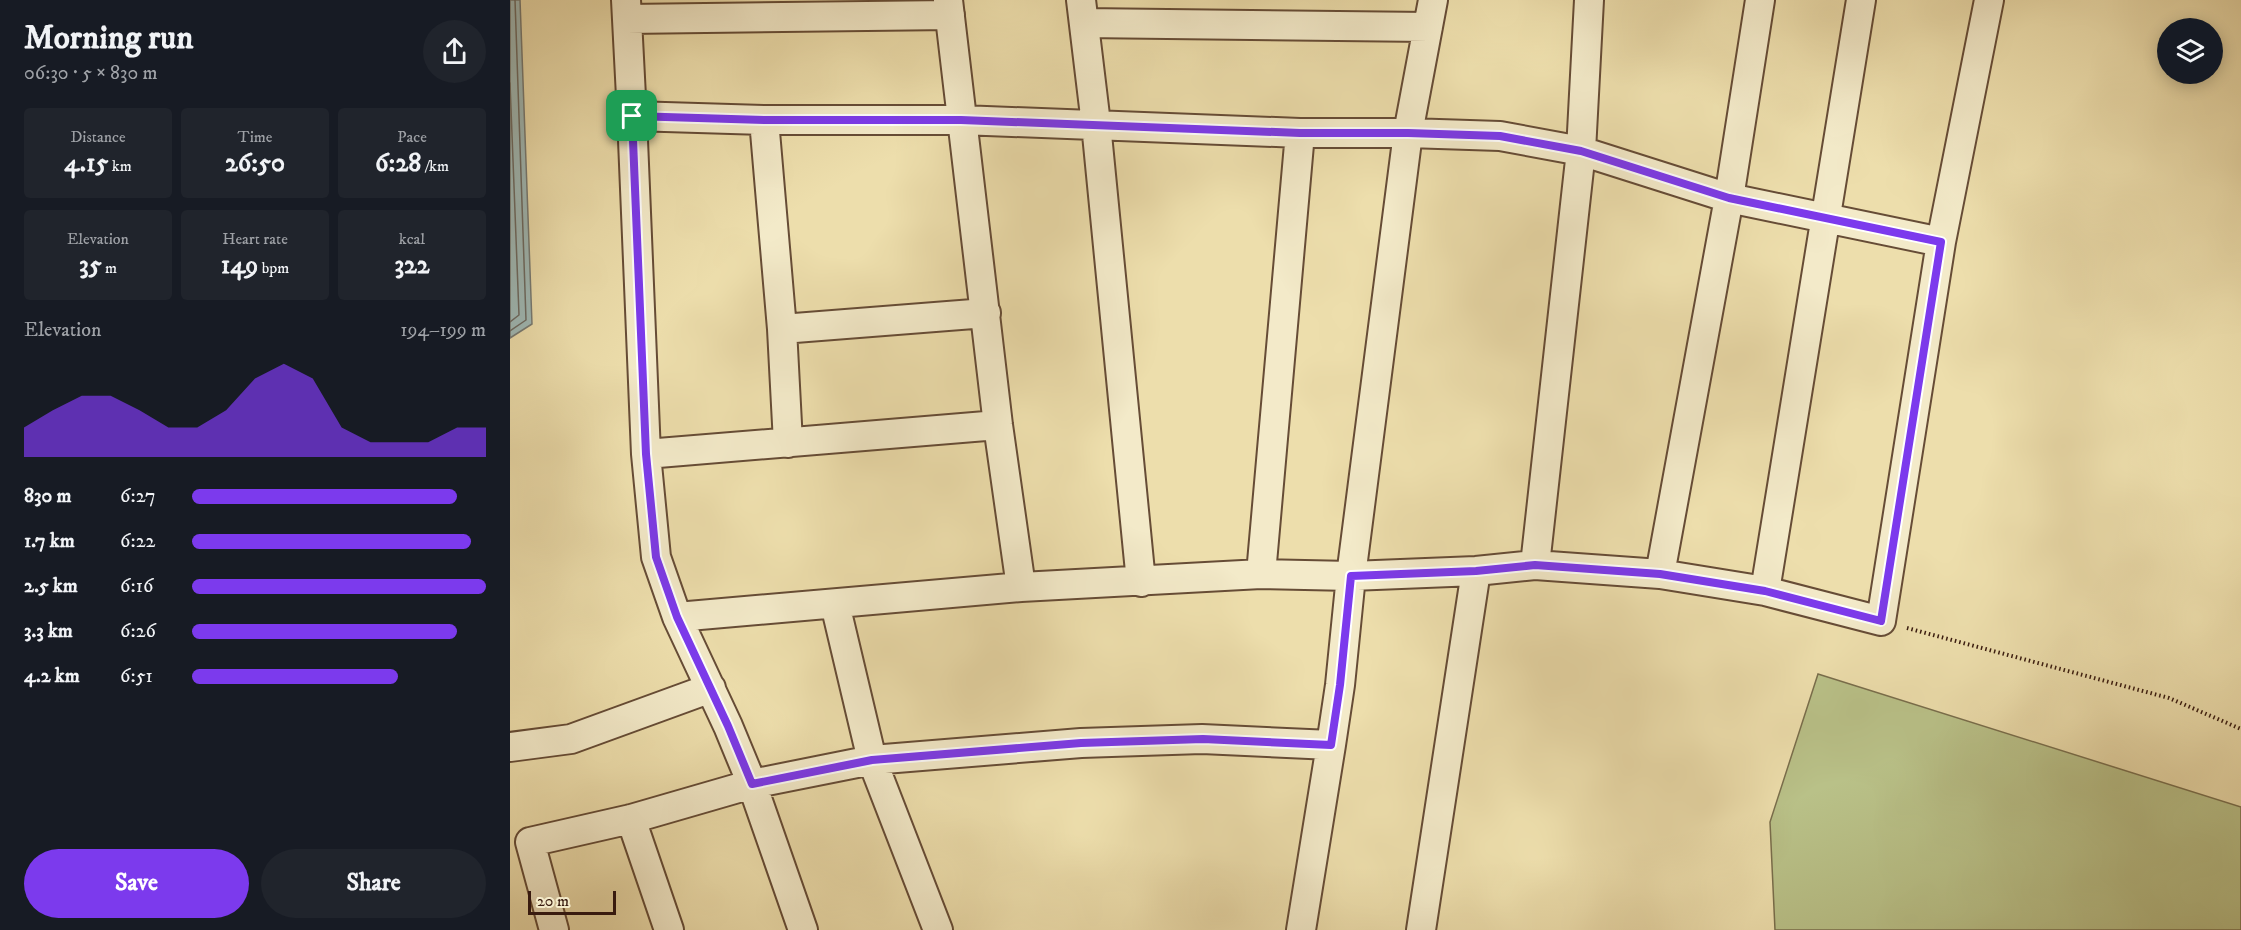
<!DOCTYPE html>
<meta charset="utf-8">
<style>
:root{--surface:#171b24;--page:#20242c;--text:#f1f3f6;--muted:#9ea1a6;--accent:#7c3aed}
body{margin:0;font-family:"IM FELL DW Pica",serif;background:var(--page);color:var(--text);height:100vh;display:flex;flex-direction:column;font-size:22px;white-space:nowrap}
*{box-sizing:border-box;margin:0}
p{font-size:20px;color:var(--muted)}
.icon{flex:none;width:33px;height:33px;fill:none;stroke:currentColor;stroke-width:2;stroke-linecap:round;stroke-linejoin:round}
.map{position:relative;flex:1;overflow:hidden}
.drawer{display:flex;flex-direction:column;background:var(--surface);width:510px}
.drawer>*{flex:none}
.fabs{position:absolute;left:1647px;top:18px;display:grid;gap:12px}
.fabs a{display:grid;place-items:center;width:66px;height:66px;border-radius:50%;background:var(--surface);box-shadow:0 3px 15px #0003;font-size:30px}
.scale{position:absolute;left:18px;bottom:15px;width:88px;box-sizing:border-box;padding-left:6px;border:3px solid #391b0f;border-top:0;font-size:16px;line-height:21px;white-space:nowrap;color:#391b0f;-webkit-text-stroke:4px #f3eac9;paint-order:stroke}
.pin{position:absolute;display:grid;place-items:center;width:51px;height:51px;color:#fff;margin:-26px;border-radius:12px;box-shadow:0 3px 9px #0006}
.round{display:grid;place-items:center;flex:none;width:63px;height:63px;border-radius:32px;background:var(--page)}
.head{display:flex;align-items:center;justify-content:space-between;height:102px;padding:0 24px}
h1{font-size:33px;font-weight:700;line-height:45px}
.stats{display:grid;grid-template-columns:repeat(3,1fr);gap:9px;height:102px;padding:6px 24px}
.stats div{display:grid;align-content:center;border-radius:6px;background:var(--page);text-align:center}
.stats b{font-size:26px;font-weight:700}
.stats small{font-size:16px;font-weight:400}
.stats p{font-size:16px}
.chart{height:168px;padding:12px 24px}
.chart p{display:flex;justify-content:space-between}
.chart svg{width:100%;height:108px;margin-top:6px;fill:var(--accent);opacity:.7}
.action{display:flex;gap:12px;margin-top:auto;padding:12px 24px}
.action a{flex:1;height:69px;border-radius:36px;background:var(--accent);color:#fff;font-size:24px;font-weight:700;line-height:69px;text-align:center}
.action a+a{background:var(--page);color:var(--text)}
ul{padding:0 24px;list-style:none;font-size:20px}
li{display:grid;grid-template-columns:96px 72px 1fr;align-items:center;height:45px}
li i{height:15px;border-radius:8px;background:var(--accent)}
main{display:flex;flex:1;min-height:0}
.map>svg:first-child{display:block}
.green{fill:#b9c188;stroke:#796e4c;stroke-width:1.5}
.water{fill:#9fb9b6;stroke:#767a73;stroke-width:1.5}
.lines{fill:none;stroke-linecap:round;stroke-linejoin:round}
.shore{stroke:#6c6a62;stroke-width:1.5}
.minor-casing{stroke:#664c36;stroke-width:32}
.path{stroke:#391b0f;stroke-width:4;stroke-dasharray:1.5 3;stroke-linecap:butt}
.minor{stroke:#f3eac9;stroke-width:28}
.route-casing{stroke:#fff;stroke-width:12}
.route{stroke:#7c3aed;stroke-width:8}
</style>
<main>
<section class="drawer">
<div class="head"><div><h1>Morning run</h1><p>06:30 · 5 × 830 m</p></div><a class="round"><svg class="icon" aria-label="share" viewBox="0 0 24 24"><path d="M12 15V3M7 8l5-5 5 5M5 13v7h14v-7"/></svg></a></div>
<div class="stats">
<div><p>Distance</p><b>4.15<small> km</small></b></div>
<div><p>Time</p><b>26:50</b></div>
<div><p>Pace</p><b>6:28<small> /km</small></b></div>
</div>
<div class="stats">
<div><p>Elevation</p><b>35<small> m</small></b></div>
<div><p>Heart rate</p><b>149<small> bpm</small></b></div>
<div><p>kcal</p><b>322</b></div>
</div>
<div class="chart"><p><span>Elevation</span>194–199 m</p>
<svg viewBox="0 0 160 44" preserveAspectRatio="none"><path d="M0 44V32L10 25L20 19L30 19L40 25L50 32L60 32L70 25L80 12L90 6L100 12L110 32L120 38L130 38L140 38L150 32L160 32V44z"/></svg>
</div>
<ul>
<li><b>830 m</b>6:27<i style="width:90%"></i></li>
<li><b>1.7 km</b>6:22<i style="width:95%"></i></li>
<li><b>2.5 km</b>6:16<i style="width:100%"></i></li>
<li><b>3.3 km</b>6:26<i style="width:90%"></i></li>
<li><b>4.2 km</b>6:51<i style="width:70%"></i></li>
</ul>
<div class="action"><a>Save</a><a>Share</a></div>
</section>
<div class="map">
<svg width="1731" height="930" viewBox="0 0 1731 930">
<rect width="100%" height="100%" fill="#eddeac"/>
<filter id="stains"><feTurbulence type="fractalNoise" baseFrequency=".00333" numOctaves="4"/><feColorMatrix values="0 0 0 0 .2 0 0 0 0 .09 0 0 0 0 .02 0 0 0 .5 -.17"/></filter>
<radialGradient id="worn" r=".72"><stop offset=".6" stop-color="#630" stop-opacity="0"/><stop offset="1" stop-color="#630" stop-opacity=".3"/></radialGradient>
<path class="green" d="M1308,674L1731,807V930H1265L1260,822Z"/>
<path class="water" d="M0,0H10L22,324L0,338Z"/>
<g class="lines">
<path class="shore" d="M0,83L9,315L0,322
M0,331L16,320L5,0"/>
<defs>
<path id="minor" d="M116,0L122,116L254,120H451L790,133H898L990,136L1071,151L1219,198L1431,242
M438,0L488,425L511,587
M571,0L586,124L631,582
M117,19L440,15
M574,23L918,27
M122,116L136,454L146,557L167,617L511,587L751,574L841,576L966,571L1025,565L1150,574L1255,591L1371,621L1431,242L1479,0
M254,120L272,329L278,443
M272,329L476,313
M136,454L488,425
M1025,565L1071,151L1079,0
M751,574L790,133
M1150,574L1219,198L1250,0
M1255,591L1351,0
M325,604L362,760L571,743L692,739L821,745L830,685L841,576L898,133L923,0
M167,617L218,726L242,784L293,930
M0,747L61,739L201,688
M121,819L159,930
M44,930L20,842L121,819L242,784L362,760L428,930
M791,930L821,745
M911,930L966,571"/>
</defs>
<use href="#minor" class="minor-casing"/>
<path class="path" d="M1397,628L1659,698L1731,729"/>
<use href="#minor" class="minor"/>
</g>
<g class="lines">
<defs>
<path id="route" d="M122,116L254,120H451L790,133H898L990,136L1071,151L1219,198L1431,242L1371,621L1255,591L1150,574L1025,565L966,571L841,576L830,685L821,745L693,739L571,743L362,760L242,784L218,726L167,617L146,557L136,454Z"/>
</defs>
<use href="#route" class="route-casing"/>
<use href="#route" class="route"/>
</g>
<rect width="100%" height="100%" filter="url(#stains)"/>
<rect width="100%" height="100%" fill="url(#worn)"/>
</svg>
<div class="fabs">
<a><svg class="icon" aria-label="layers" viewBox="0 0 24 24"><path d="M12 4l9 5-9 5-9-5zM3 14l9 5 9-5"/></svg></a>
</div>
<div class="scale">20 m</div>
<div class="pin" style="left:122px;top:116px;background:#1e9e55"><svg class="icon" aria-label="arrive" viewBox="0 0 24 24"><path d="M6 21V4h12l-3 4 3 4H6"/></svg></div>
</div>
</main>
